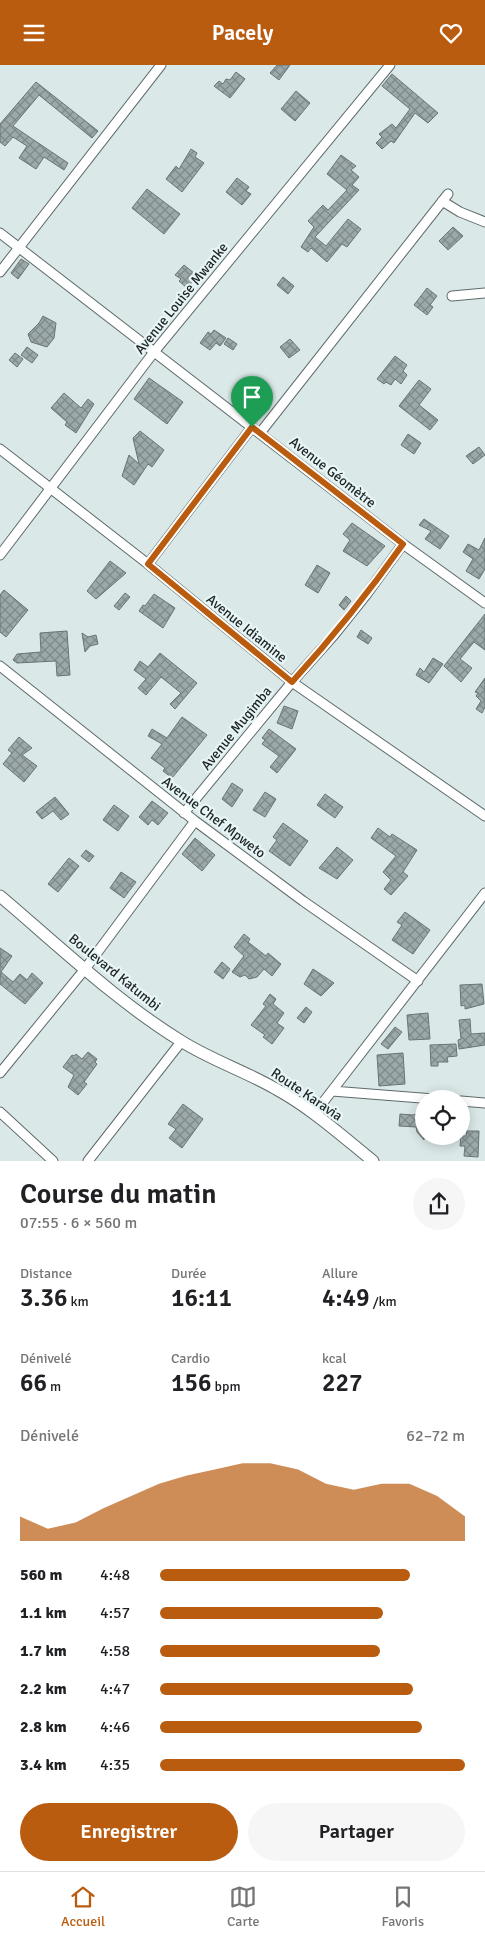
<!DOCTYPE html>
<html lang="fr">
<meta charset="utf-8">
<style>
:root{--surface:#fff;--page:#f6f6f6;--text:#202124;--muted:#757577;--line:#e0e0e0;--accent:#ba5c0f}
body{margin:0;font-family:Signika,sans-serif;background:var(--page);color:var(--text);height:100vh;display:flex;flex-direction:column;font-size:19px;white-space:nowrap}
*{box-sizing:border-box;margin:0}
p{font-size:16px;color:var(--muted)}
.icon{flex:none;width:28px;height:28px;fill:none;stroke:currentColor;stroke-width:2;stroke-linecap:round;stroke-linejoin:round}
.map{position:relative;height:1096px;overflow:hidden}
.side{display:flex;flex-direction:column;background:var(--surface);flex:1}
.side>*{flex:none}
.controls{position:absolute;left:415px;top:1025px;display:grid;gap:10px}
.controls a{display:grid;place-items:center;width:55px;height:55px;border-radius:50%;background:var(--surface);box-shadow:0 2px 12px #0003;font-size:25px}
.pin{position:absolute;display:grid;place-items:center;width:42px;height:42px;color:#fff;margin:-51px -21px;border-radius:50% 50% 50% 0;rotate:-45deg;box-shadow:0 0 5px #0007}
.pin .icon{rotate:45deg}
.round{display:grid;place-items:center;flex:none;width:52px;height:52px;border-radius:26px;background:var(--page)}
.head{display:flex;align-items:center;justify-content:space-between;height:85px;padding:0 20px}
h1{font-size:28px;font-weight:600;line-height:38px}
.figures{display:grid;grid-template-columns:repeat(3,1fr);gap:8px;height:85px;padding:5px 20px}
.figures div{display:grid;align-content:center}
.figures b{font-size:25px;font-weight:600}
.figures small{font-size:14px;font-weight:400}
.figures p{font-size:14px}
.chart{height:140px;padding:10px 20px}
.chart p{display:flex;justify-content:space-between}
.chart svg{width:100%;height:90px;margin-top:5px;fill:var(--accent);opacity:.7}
.button{display:flex;gap:10px;margin-top:auto;padding:10px 20px}
.button a{flex:1;height:58px;border-radius:30px;background:var(--accent);color:#fff;font-size:20px;font-weight:600;line-height:58px;text-align:center}
.button a+a{background:var(--page);color:var(--text)}
ul{padding:0 20px;list-style:none;font-size:16px}
li{display:grid;grid-template-columns:80px 60px 1fr;align-items:center;height:38px}
li i{height:12px;border-radius:6px;background:var(--accent)}
header{display:flex;justify-content:space-between;align-items:center;height:65px;padding:0 20px;background:var(--accent);color:#fff;font-size:22px;font-weight:600}
.dock{display:flex;justify-content:space-around;align-items:center;height:70px;border-top:1px solid var(--line);background:var(--surface);font-size:14px;color:var(--muted)}
.dock a{display:grid;justify-items:center;gap:2px}
.dock .on{color:var(--accent)}
.map>svg:first-child{display:block}
.building{fill:url(#building-cross-hatch);stroke:#697475}
.lines{fill:none;stroke-linecap:round;stroke-linejoin:round}
.minor-casing{stroke:#5e6a6b;stroke-width:11}
.tertiary-casing{stroke:#5e6a6b;stroke-width:13}
.minor{stroke:#fff;stroke-width:9}
.tertiary{stroke:#fff;stroke-width:11}
.route-casing{stroke:#fff;stroke-width:10}
.route{stroke:#ba5c0f;stroke-width:6}
.labels{text-anchor:middle;stroke-width:4.5;stroke-linejoin:round;paint-order:stroke}
.street-label{font-size:14px;fill:#1e2323;stroke:#e8f5f6}
</style>
<header><svg class="icon" aria-label="menu" viewBox="0 0 24 24"><path d="M4 6h16M4 12h16M4 18h16"/></svg>Pacely<svg class="icon" aria-label="heart" viewBox="0 0 24 24"><path d="M12 20l-8-8c-3-5 5-10 8-4 3-6 11-1 8 4z"/></svg></header>
<div class="map">
<svg width="485" height="1096" viewBox="0 0 485 1096">
<defs>
<pattern id="building-cross-hatch" width="8" height="8" patternUnits="userSpaceOnUse" patternTransform="scale(1.25)"><rect width="8" height="8" fill="#9ca9a9"/><path d="M0 0l8 8M0 8l8-8" fill="none" stroke="#7f8989"/></pattern>
</defs>
<rect width="100%" height="100%" fill="#dbe8e8"/>
<path class="building" d="M277,0H290L279,15L270,8Z
M236,7L245,14L230,33L214,21L219,16L223,19L226,14L230,15Z
M392,9L438,48L428,58L415,48L394,78L391,76L382,84L376,78L382,72L379,69L392,59L396,63L410,44L382,21Z
M36,17L98,66L92,73L39,30L13,61L68,98L64,105L44,92L36,104L19,93L27,81L13,72L5,81L0,77V59Z
M296,26L310,38L295,56L281,44Z
M191,84L197,88L195,92L204,98L182,127L166,114L176,101L179,104Z
M341,90L356,101L351,105L359,112L352,120L359,125L315,172L326,181L348,154L361,164L347,182L342,179L327,197L311,183L308,187L301,182L314,162L308,156L323,140L328,145L347,125L327,109Z
M237,113L249,122L246,126L251,129L242,140L226,127Z
M147,124L180,149L164,169L132,143Z
M453,162L463,171L448,185L439,176Z
M21,194L29,199L18,214L11,208Z
M184,200L200,213L195,218L193,216L187,223L179,216L181,214L175,210Z
M283,212L294,221L288,229L277,220Z
M427,223L437,231L430,240L433,242L427,250L414,240Z
M43,251L56,258L54,273L47,282L31,277L28,269L39,258Z
M214,265L226,273L220,281L216,278L210,285L200,278L208,267L211,269Z
M228,273L237,279L233,285L224,279Z
M290,274L300,285L289,293L280,282Z
M27,282L38,290L32,298L21,290Z
M15,288L23,294L17,302L9,295Z
M395,291L407,300L403,306L407,310L401,319L395,314L391,320L386,317L384,319L377,314Z
M149,313L183,337L167,359L134,334Z
M419,315L431,324L419,340L438,355L430,365L399,341Z
M64,328L81,343L88,334L94,339L76,368L65,360L67,357L51,343Z
M140,366L164,385L152,402L148,399L134,420L122,411L129,390L139,399L133,373Z
M408,369L421,378L414,389L401,380Z
M479,382L485,390L473,399L466,391Z
M424,454L449,471L440,484L425,474L431,466L419,460Z
M352,458L385,481L367,501L343,486L350,475L343,469Z
M485,473V504L479,514L466,506L473,494L463,487L468,479L479,485Z
M110,496L126,508L96,534L87,526Z
M317,500L330,508L318,528L305,520Z
M4,525L28,545L6,572L0,567V530Z
M125,528L130,532L119,545L114,541Z
M154,529L175,543L163,563L139,546L143,540L145,541Z
M346,531L351,536L344,545L339,540Z
M485,549V585L474,577L460,594L472,603L461,617L444,601Z
M361,565L372,573L368,579L357,572Z
M67,566L70,610L57,611L56,596L17,598L13,595L17,589L41,587L40,568Z
M82,568L88,572L96,570L98,579L90,581L85,587Z
M160,588L197,618L175,644L170,639L181,628L161,612L146,630L138,623L146,614L134,605L140,596L148,602Z
M433,593L443,599L429,618L416,610L420,603L424,607Z
M485,613V642L482,648L476,644L481,636L476,631L478,628L475,627Z
M284,641L298,646L292,664L277,658Z
M182,652L207,670L172,713L163,706L165,703L151,693L162,679L148,671L152,664L167,673Z
M269,664L296,684L277,708L270,702L279,691L262,679L265,675L262,673Z
M19,672L32,683L22,690L37,701L24,717L3,699L12,688L8,685Z
M232,718L243,725L232,742L222,734Z
M265,727L276,734L265,752L253,745Z
M325,729L343,742L335,753L317,740Z
M55,732L69,749L61,755L53,746L42,754L36,747Z
M152,736L168,748L158,760L152,755L148,760L139,752Z
M114,740L129,751L118,766L103,755Z
M283,758L308,776L290,801L269,786L277,775L273,772Z
M378,763L390,772L392,769L417,785L403,807L408,811L391,830L384,824L391,815L383,807L396,791L371,773Z
M195,773L215,790L202,806L182,789Z
M337,782L353,795L337,814L319,803Z
M86,785L94,791L89,797L81,791Z
M69,793L79,801L58,827L48,819Z
M121,807L136,817L124,833L110,823Z
M405,847L430,865L413,889L392,875L402,860L397,857Z
M244,869L250,874L248,877L266,891L268,888L281,899L272,911L264,904L257,912L249,914L245,910L240,912L232,907L244,891L234,882Z
M0,883L12,891L1,907L13,917L20,909L27,915L32,908L43,918L25,939L0,919Z
M222,897L230,904L223,914L214,907Z
M313,904L334,918L321,931L304,919Z
M482,919L484,939L465,944V940L461,941L460,920Z
M270,929L276,934L273,939L284,948L277,958L284,963L272,979L263,972L265,970L251,960L266,941L263,939Z
M306,942L312,947L304,958L297,953Z
M428,948L430,974L409,975L407,950Z
M470,954L471,969L485,968V980L459,984L458,975L461,974L459,955Z
M395,962L402,967L388,984L381,979Z
M456,979L457,991L447,992L448,997H438V1001H431L430,980Z
M88,987L97,994L95,997L97,999L84,1017L87,1019L78,1030L68,1022L74,1010L63,1002L72,990L74,991L76,989L82,994Z
M403,988L405,1019L379,1021L377,990Z
M183,1039L203,1054L182,1083L169,1073L176,1064L168,1059Z
M424,1046V1075L417,1067L416,1062L399,1061L400,1049L413,1050Z
M467,1066H479L478,1092L464,1091L465,1081H460L461,1071H466Z"/>
<g class="lines">
<defs>
<path id="minor" d="M442,136L460,147L485,157
M0,168L403,479L485,538
M0,207L161,0
M452,231L485,228
M260,368L448,129
M0,384L148,499L292,617L485,751
M0,490L154,287L390,0
M148,499L252,362
M0,601L195,756L303,836L418,916
M184,748L292,617L334,570L366,530L403,479
M0,1008L85,904L195,756
M332,1026L434,1034
M461,1036L485,1038
M0,1047L53,1096
M314,1049L485,828
M88,1096L181,977"/>
<path id="tertiary" d="M0,831C58,880 116,936 181,976C211,995 245,1006 276,1024C311,1043 342,1071 373,1096"/>
</defs>
<use href="#minor" class="minor-casing"/>
<use href="#tertiary" class="tertiary-casing"/>
<use href="#minor" class="minor"/>
<use href="#tertiary" class="tertiary"/>
</g>
<g class="lines">
<defs>
<path id="route" d="M252,362L403,479C369,527 332,573 292,617L148,499Z"/>
</defs>
<use href="#route" class="route-casing"/>
<use href="#route" class="route"/>
</g>
<g class="labels">
<g class="street-label">
<text transform="translate(181 233) rotate(-51)" y="5">Avenue Louise Mwanke</text>
<text transform="translate(333 407) rotate(38)" y="5">Avenue Géomètre</text>
<text transform="translate(247 563) rotate(39)" y="5">Avenue Idiamine</text>
<text transform="translate(236 663) rotate(-51)" y="5">Avenue Mugimba</text>
<text transform="translate(214 752) rotate(37)" y="5">Avenue Chef Mpweto</text>
<text transform="translate(115 907) rotate(39)" y="5">Boulevard Katumbi</text>
<text transform="translate(307 1029) rotate(34)" y="5">Route Karavia</text>
</g>
</g>
</svg>
<div class="controls">
<a><svg class="icon" aria-label="locate" viewBox="0 0 24 24"><circle cx="12" cy="12" r="6"/><path d="M12 2v4M12 18v4M2 12h4M18 12h4"/></svg></a>
</div>
<div class="pin" style="left:252px;top:362px;background:#1e9e55"><svg class="icon" aria-label="arrive" viewBox="0 0 24 24"><path d="M6 21V4h12l-3 4 3 4H6"/></svg></div>
</div>
<section class="side">
<div class="head"><div><h1>Course du matin</h1><p>07:55 · 6 × 560 m</p></div><a class="round"><svg class="icon" aria-label="share" viewBox="0 0 24 24"><path d="M12 15V3M7 8l5-5 5 5M5 13v7h14v-7"/></svg></a></div>
<div class="figures">
<div><p>Distance</p><b>3.36<small> km</small></b></div>
<div><p>Durée</p><b>16:11</b></div>
<div><p>Allure</p><b>4:49<small> /km</small></b></div>
</div>
<div class="figures">
<div><p>Dénivelé</p><b>66<small> m</small></b></div>
<div><p>Cardio</p><b>156<small> bpm</small></b></div>
<div><p>kcal</p><b>227</b></div>
</div>
<div class="chart"><p><span>Dénivelé</span>62–72 m</p>
<svg viewBox="0 0 160 44" preserveAspectRatio="none"><path d="M0 44V32L10 38L20 35L30 28L40 22L50 16L60 12L70 9L80 6L90 6L100 9L110 16L120 19L130 16L140 16L150 22L160 32V44z"/></svg>
</div>
<ul>
<li><b>560 m</b>4:48<i style="width:82%"></i></li>
<li><b>1.1 km</b>4:57<i style="width:73%"></i></li>
<li><b>1.7 km</b>4:58<i style="width:72%"></i></li>
<li><b>2.2 km</b>4:47<i style="width:83%"></i></li>
<li><b>2.8 km</b>4:46<i style="width:86%"></i></li>
<li><b>3.4 km</b>4:35<i style="width:100%"></i></li>
</ul>
<div class="button"><a>Enregistrer</a><a>Partager</a></div>
</section>
<nav class="dock">
<a class="on"><svg class="icon" aria-label="home" viewBox="0 0 24 24"><path d="M3 11l9-7 9 7M6 9v11h12V9"/></svg>Accueil</a>
<a><svg class="icon" aria-label="map" viewBox="0 0 24 24"><path d="M3 6l6-2 6 2 6-2v14l-6 2-6-2-6 2zM9 4v14M15 6v14"/></svg>Carte</a>
<a><svg class="icon" aria-label="saved" viewBox="0 0 24 24"><path d="M7 4h10v16l-5-4-5 4z"/></svg>Favoris</a>
</nav>
